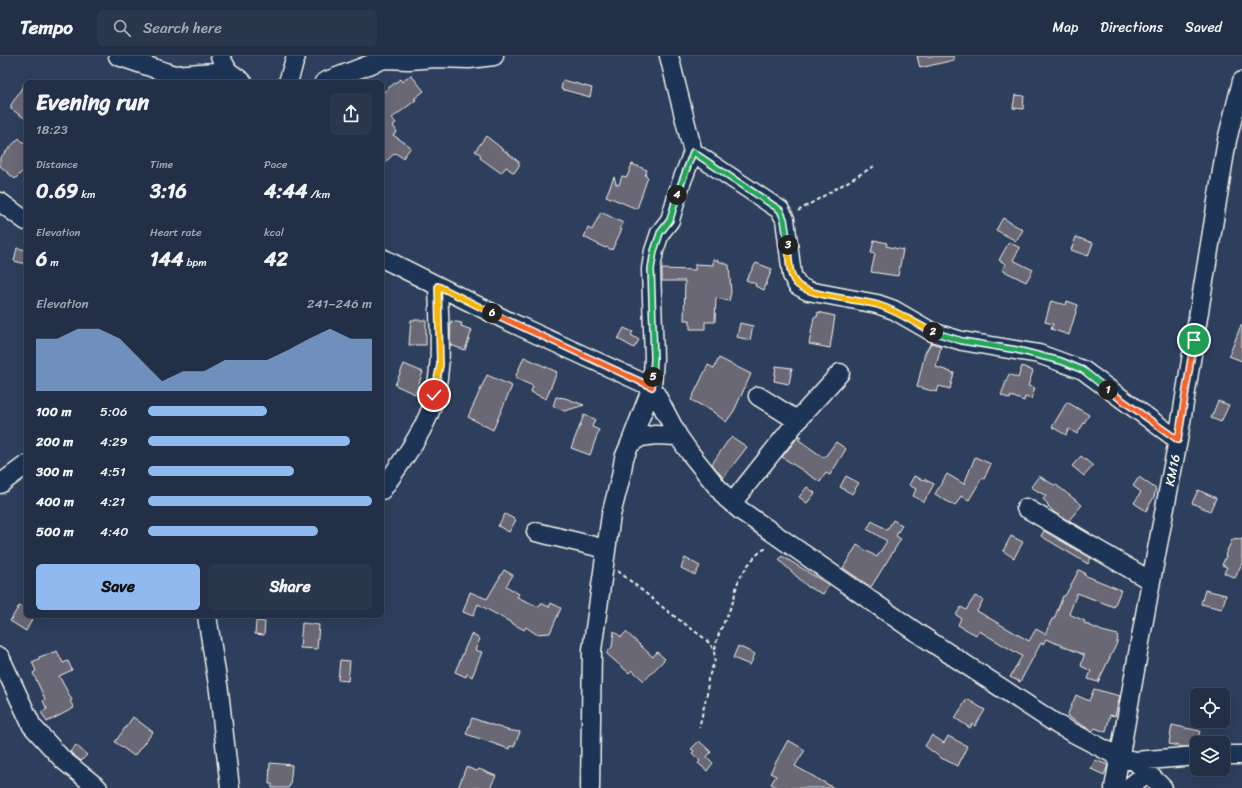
<!DOCTYPE html>
<meta charset="utf-8">
<style>
:root{--surface:#222f46;--page:#2a374d;--text:#f1f3f6;--muted:#a2a9b3;--line:#3f4a5f;--accent:#90b9f0}
body{margin:0;font-family:Sriracha,sans-serif;background:var(--page);color:var(--text);height:100vh;display:flex;flex-direction:column;font-size:15px;white-space:nowrap}
*{box-sizing:border-box;margin:0}
p{font-size:13px;color:var(--muted)}
.icon{flex:none;width:22px;height:22px;fill:none;stroke:currentColor;stroke-width:2;stroke-linecap:round;stroke-linejoin:round}
.map{position:relative;flex:1;overflow:hidden}
.drawer{position:absolute;left:24px;top:24px;width:360px;height:538px;display:flex;flex-direction:column;background:var(--surface);border-radius:6px;box-shadow:0 4px 16px #0002,0 0 0 1px var(--line)}
.drawer>*{flex:none}
.controls{position:absolute;left:1190px;top:632px;display:grid;gap:8px}
.controls a{display:grid;place-items:center;width:40px;height:40px;border-radius:6px;background:var(--surface);box-shadow:0 4px 16px #0002,0 0 0 1px var(--line);font-size:20px}
.pin{position:absolute;display:grid;place-items:center;width:34px;height:34px;color:#fff;margin:-17px;border:2px solid #fff;border-radius:50%;box-shadow:0 1px 4px #0007}
.km{position:absolute;width:20px;height:20px;margin:-10px;border-radius:50%;background:#222;color:#fff;font-size:11px;line-height:20px;text-align:center}
.round{display:grid;place-items:center;flex:none;width:42px;height:42px;border-radius:6px;background:var(--page)}
.overview{display:flex;align-items:center;justify-content:space-between;height:68px;padding:0 12px}
h1{font-size:22px;font-weight:800;line-height:30px}
.metrics{display:grid;grid-template-columns:repeat(3,1fr);gap:6px;height:68px;padding:4px 12px}
.metrics div{display:grid;align-content:center}
.metrics b{font-size:20px;font-weight:800}
.metrics small{font-size:11px;font-weight:400}
.metrics p{font-size:11px}
.chart{height:112px;padding:8px 12px}
.chart p{display:flex;justify-content:space-between}
.chart svg{width:100%;height:72px;margin-top:4px;fill:var(--accent);opacity:.7}
.primary-button{display:flex;gap:8px;margin-top:auto;padding:8px 12px}
.primary-button a{flex:1;height:46px;border-radius:6px;background:var(--accent);color:#111;font-size:16px;font-weight:800;line-height:46px;text-align:center}
.primary-button a+a{background:var(--page);color:var(--text)}
ul{padding:0 12px;list-style:none;font-size:13px}
li{display:grid;grid-template-columns:64px 48px 1fr;align-items:center;height:30px}
li i{height:10px;border-radius:5px;background:var(--accent)}
header{display:flex;align-items:center;gap:24px;box-sizing:border-box;height:56px;padding:0 20px;background:var(--surface);border-bottom:1px solid var(--line)}
header strong{font-size:19px}
nav{display:flex;gap:22px;margin-inline-start:auto;font-size:14px}
.search{width:280px;height:36px;background:var(--page);display:flex;align-items:center;gap:10px;box-sizing:border-box;padding:0 14px;border-radius:6px;color:var(--muted);font-size:15px}
.map>svg:first-child{display:block}
.building{fill:#6b6875;stroke:#f4f1e8}
.lines{fill:none;stroke-linecap:round;stroke-linejoin:round}
.minor-casing{stroke:#f4f1e8;stroke-width:21}
.path{stroke:#f4f1e8;stroke-width:2;stroke-dasharray:4 3;stroke-linecap:butt}
.minor{stroke:#1d3557;stroke-width:18}
.split-1-casing{stroke:#fff;stroke-width:8}
.split-2-casing{stroke:#fff;stroke-width:8}
.split-3-casing{stroke:#fff;stroke-width:8}
.split-4-casing{stroke:#fff;stroke-width:8}
.split-5-casing{stroke:#fff;stroke-width:8}
.split-6-casing{stroke:#fff;stroke-width:8}
.split-7-casing{stroke:#fff;stroke-width:8}
.split-1{stroke:#f0652b;stroke-width:5}
.split-2{stroke:#22a559;stroke-width:5}
.split-3{stroke:#f5b400;stroke-width:5}
.split-4{stroke:#22a559;stroke-width:5}
.split-5{stroke:#22a559;stroke-width:5}
.split-6{stroke:#f0652b;stroke-width:5}
.split-7{stroke:#f5b400;stroke-width:5}
.labels{text-anchor:middle;stroke-width:4;stroke-linejoin:round;paint-order:stroke}
.street-label{font-size:13px;fill:#f4f1e8;stroke:#1d3557}
</style>
<header>
<strong>Tempo</strong>
<div class="search"><svg class="icon" aria-label="search" viewBox="0 0 24 24"><circle cx="10" cy="10" r="6"/><path d="M15 15l6 6"/></svg>Search here</div>
<nav><a>Map</a><a>Directions</a><a>Saved</a></nav>
</header>
<div class="map">
<svg width="1242" height="732" viewBox="0 0 1242 732">
<rect width="100%" height="100%" fill="#2d3f5d"/>
<filter id="ink" filterUnits="userSpaceOnUse"><feTurbulence type="fractalNoise" baseFrequency=".025" numOctaves="2"/><feDisplacementMap in="SourceGraphic" scale="8" xChannelSelector="R" yChannelSelector="G"/><feConvolveMatrix kernelMatrix="1 2 1 2 8 2 1 2 1" color-interpolation-filters="sRGB"/></filter>
<g filter="url(#ink)">
<path class="building" d="M917,0H954V4L920,12Z
M411,19L424,35L414,43L416,44L392,62L396,67L393,69L397,76L393,79L411,91L403,102L395,97L382,109V37L400,23L402,26Z
M563,24L592,32L590,41L561,33Z
M26,25V63L11,53V49Z
M1015,39L1024,40L1023,53L1013,52Z
M486,80L519,106V110L514,117L506,111L501,117L480,102L481,99L475,95Z
M19,82L26,89V112L15,123L0,110V102Z
M632,108L647,114L645,120L648,121L637,153L606,140L614,121L616,128L619,129L622,120L627,121Z
M601,156L623,167L620,173H622L612,194L606,191L605,192L584,181L588,172L592,174Z
M1003,162L1023,174L1016,185L996,174Z
M1076,181L1093,187L1088,200L1071,194Z
M874,184L887,187L886,190L903,194L898,220L871,216L875,198L871,197Z
M1009,186L1020,192L1013,204L1033,214L1026,226L1002,214L1006,208L999,204Z
M17,192L26,194V208L14,205Z
M713,203L729,209L731,236L729,245L716,242L715,266H705V273H690V264H684L685,225H662V213L695,214V208L713,209Z
M756,207L772,213L764,234L755,230L756,228L746,224Z
M1051,245L1066,249L1067,245L1078,249L1069,279L1051,273L1053,268L1045,266Z
M818,256L835,260L830,292L809,288L814,261H817Z
M411,264H426V289H409Z
M451,265L462,267L461,270L472,274L465,294L450,289Z
M740,267L753,270L750,284L737,281Z
M1241,269H1242V305L1229,300Z
M624,272L633,276L631,279L639,284L634,292L618,283Z
M931,287L941,290L936,311L954,317L950,333L939,330L937,336L917,331L925,297Z
M524,301L557,316L546,343L531,336L533,330L515,322Z
M719,302L751,318L734,355L726,366L712,355L691,344L708,309L714,312Z
M404,308L423,316L415,338L395,329Z
M776,310L792,312L789,328L774,325Z
M1022,310L1033,315L1028,330L1035,332L1031,343L1025,341L1024,345L1011,340L1010,343L1001,339L1009,318L1018,322Z
M487,319L512,330L493,374L468,361Z
M556,341L565,342L584,349L565,355L553,350Z
M1218,345L1229,349L1221,366L1211,362Z
M1067,346L1089,359L1077,378L1069,373L1066,379L1052,371Z
M584,359L595,363L592,371L599,374L590,399L571,392Z
M799,380L801,381L799,384L824,402L836,386L846,393L830,419L826,417L820,426L782,401Z
M732,381L747,391L723,422L712,408L727,386Z
M1081,400L1093,410L1084,420L1072,410Z
M975,401L991,408L984,423L982,422L969,444L961,440L955,450L935,438L947,418L964,428Z
M846,420L859,427L852,438L840,431Z
M914,420L923,424L924,423L934,428L924,446L913,440L916,433L909,429Z
M1039,420L1054,429L1055,428L1082,449L1069,464L1090,477L1055,457L1047,449L1048,448L1043,443L1046,440L1031,431Z
M1139,421L1156,433L1154,441L1146,455L1134,447L1141,436L1133,430Z
M807,431L815,437L807,447L799,441Z
M1198,434L1216,442L1210,455L1192,447Z
M505,458L516,464L509,476L498,470Z
M893,464L902,469L896,480L901,483L871,531L843,512L857,489L877,501L887,485L867,473L872,465L887,474Z
M1044,475L1091,502L1088,508L1041,480Z
M1011,480L1023,486L1014,502L1003,495Z
M1242,483V507L1235,522L1224,517L1227,511L1222,509L1226,500L1225,499L1232,484Z
M782,500L829,529L823,538L808,531L779,504Z
M685,502L700,510L695,519L681,512Z
M504,514L513,519L506,530L519,538L517,541L539,551L541,547L549,551L551,547L561,552L550,577L536,578L526,571L524,574L478,548L473,560L463,556L470,536L487,543Z
M1079,514L1085,517L1084,519L1121,534L1114,551L1077,537L1069,558L1085,565L1084,567L1102,575L1118,579L1117,581L1118,582L1116,589L1098,626L1088,623L1091,615L1081,610L1084,599L1046,583L1043,588L1041,587L1020,626L1010,621L1022,600L979,575L976,579L958,569L961,562L956,559L961,551L966,554L975,540L983,544L977,555L1029,585L1036,573L1045,578L1052,563H1054L1063,540H1065Z
M1205,534L1226,539L1222,553L1201,548Z
M19,550L26,554V560H34L26,575L10,565Z
M256,565L265,566L264,579L255,578Z
M302,567L319,569L317,593L300,592Z
M614,575L621,581L626,576L653,601L657,596L665,603L644,625L632,614L629,617L607,598V596L612,591Z
M471,578L480,583L475,594L482,596L472,621L467,618L466,621L455,616Z
M738,590L755,598L750,609L733,602Z
M57,595L63,607L68,605L72,614L59,620L72,644L70,645L74,652L47,666L41,656L47,653L43,645L45,643L33,617L36,615L32,606L39,603V601Z
M340,604L350,605L348,625L338,624Z
M1094,633L1120,640L1115,660L1110,659L1106,676L1095,672L1092,675L1067,660L1076,639L1089,645Z
M967,643L985,654L975,670L972,668L970,672L955,662Z
M133,661L153,676L134,700L115,686Z
M472,662L507,674L520,676L514,691L510,690L509,693L466,678Z
M1172,669L1200,675L1196,690L1183,691L1169,688Z
M932,679L944,687L948,680L967,690L958,710L941,702L925,690Z
M788,684L805,694L795,710L834,732H779L771,728L776,720L770,717Z
M699,685L711,696L707,701L713,707L707,715L698,707L700,705L692,697L694,695L691,693Z
M76,689L87,699L81,705L70,696Z
M1095,704L1108,709L1104,719L1091,713Z
M270,707L292,709L290,730H289L288,732H272V728H269Z
M466,711L477,715L479,713L496,720L490,732H458Z"/>
<g class="lines">
<defs>
<path id="minor" d="M118,0L174,19L228,15
M220,0L228,15L243,26
M669,0L693,96L680,130L670,164L660,177L654,195L651,213L654,302L652,331L678,380L690,397L726,442L740,454L916,576L1058,669L1119,701L1135,705L1197,700
M288,26L296,0
M324,26L384,3L409,4L436,2L469,3L494,0
M693,96L780,154L785,163L792,219L797,229L808,235L877,248L894,254L932,276L962,285L1039,298L1083,314L1178,384
M0,146L26,165
M382,202L508,265L652,331L630,388
M758,340L798,365
M0,428L26,409
M382,434C398,411 418,384 429,358C445,318 439,272 438,230
M732,447L802,359L840,317
M1026,452L1151,525
M536,476L606,493
M207,560L219,635L230,732
M0,601L32,670L63,704L98,732
M1223,699H1242
M1135,705L1163,732
M590,732L592,594L611,459L621,420L624,402L630,388L641,381L655,379L678,380
M1114,732L1151,525L1178,384L1227,84L1242,25
M1128,732L1147,717"/>
</defs>
<use href="#minor" class="minor-casing"/>
<path class="path" d="M798,155L876,109
M618,515L670,557L704,582L710,588L714,595L715,604L708,623L707,638L699,672
M715,594C717,577 725,566 731,550C735,542 735,534 738,526C742,516 758,493 768,492"/>
<use href="#minor" class="minor"/>
</g>
</g>
<g class="lines" filter="url(#ink)">
<defs>
<path id="split-1" d="M1108,334L1178,384L1194,284"/>
<path id="split-2" d="M933,276L962,285L1017,294L1061,305L1083,314L1108,334"/>
<path id="split-3" d="M788,189C789,200 788,221 798,229C813,241 859,243 878,249C898,255 914,267 933,276"/>
<path id="split-4" d="M677,139L693,96L780,154L784,163L788,189"/>
<path id="split-5" d="M653,321L654,302L651,213L654,195L660,177L670,164L677,139"/>
<path id="split-6" d="M492,257L652,331L653,321"/>
<path id="split-7" d="M434,339L440,309L438,230L492,257"/>
</defs>
<use href="#split-1" class="split-1-casing"/>
<use href="#split-2" class="split-2-casing"/>
<use href="#split-3" class="split-3-casing"/>
<use href="#split-4" class="split-4-casing"/>
<use href="#split-5" class="split-5-casing"/>
<use href="#split-6" class="split-6-casing"/>
<use href="#split-7" class="split-7-casing"/>
<use href="#split-1" class="split-1"/>
<use href="#split-2" class="split-2"/>
<use href="#split-3" class="split-3"/>
<use href="#split-4" class="split-4"/>
<use href="#split-5" class="split-5"/>
<use href="#split-6" class="split-6"/>
<use href="#split-7" class="split-7"/>
</g>
<g class="labels">
<g class="street-label">
<text transform="translate(1172 414) rotate(-79)" y="5">KM16</text>
</g>
</g>
</svg>
<div class="controls">
<a><svg class="icon" aria-label="locate" viewBox="0 0 24 24"><circle cx="12" cy="12" r="6"/><path d="M12 2v4M12 18v4M2 12h4M18 12h4"/></svg></a>
<a><svg class="icon" aria-label="layers" viewBox="0 0 24 24"><path d="M12 4l9 5-9 5-9-5zM3 14l9 5 9-5"/></svg></a>
</div>
<div class="pin" style="left:1194px;top:284px;background:#1e9e55"><svg class="icon" aria-label="arrive" viewBox="0 0 24 24"><path d="M6 21V4h12l-3 4 3 4H6"/></svg></div>
<div class="pin" style="left:434px;top:339px;background:#d93025"><svg class="icon" aria-label="check" viewBox="0 0 24 24"><path d="M5 12l5 5 9-10"/></svg></div>
<b class="km" style="left:1108px;top:334px">1</b>
<b class="km" style="left:933px;top:276px">2</b>
<b class="km" style="left:788px;top:189px">3</b>
<b class="km" style="left:677px;top:139px">4</b>
<b class="km" style="left:653px;top:321px">5</b>
<b class="km" style="left:492px;top:257px">6</b>
<section class="drawer">
<div class="overview"><div><h1>Evening run</h1><p>18:23</p></div><a class="round"><svg class="icon" aria-label="share" viewBox="0 0 24 24"><path d="M12 15V3M7 8l5-5 5 5M5 13v7h14v-7"/></svg></a></div>
<div class="metrics">
<div><p>Distance</p><b>0.69<small> km</small></b></div>
<div><p>Time</p><b>3:16</b></div>
<div><p>Pace</p><b>4:44<small> /km</small></b></div>
</div>
<div class="metrics">
<div><p>Elevation</p><b>6<small> m</small></b></div>
<div><p>Heart rate</p><b>144<small> bpm</small></b></div>
<div><p>kcal</p><b>42</b></div>
</div>
<div class="chart"><p><span>Elevation</span>241–246 m</p>
<svg viewBox="0 0 160 44" preserveAspectRatio="none"><path d="M0 44V12L10 12L20 6L30 6L40 12L50 25L60 38L70 32L80 32L90 25L100 25L110 25L120 19L130 12L140 6L150 12L160 12V44z"/></svg>
</div>
<ul>
<li><b>100 m</b>5:06<i style="width:53%"></i></li>
<li><b>200 m</b>4:29<i style="width:90%"></i></li>
<li><b>300 m</b>4:51<i style="width:65%"></i></li>
<li><b>400 m</b>4:21<i style="width:100%"></i></li>
<li><b>500 m</b>4:40<i style="width:76%"></i></li>
</ul>
<div class="primary-button"><a>Save</a><a>Share</a></div>
</section>
</div>
